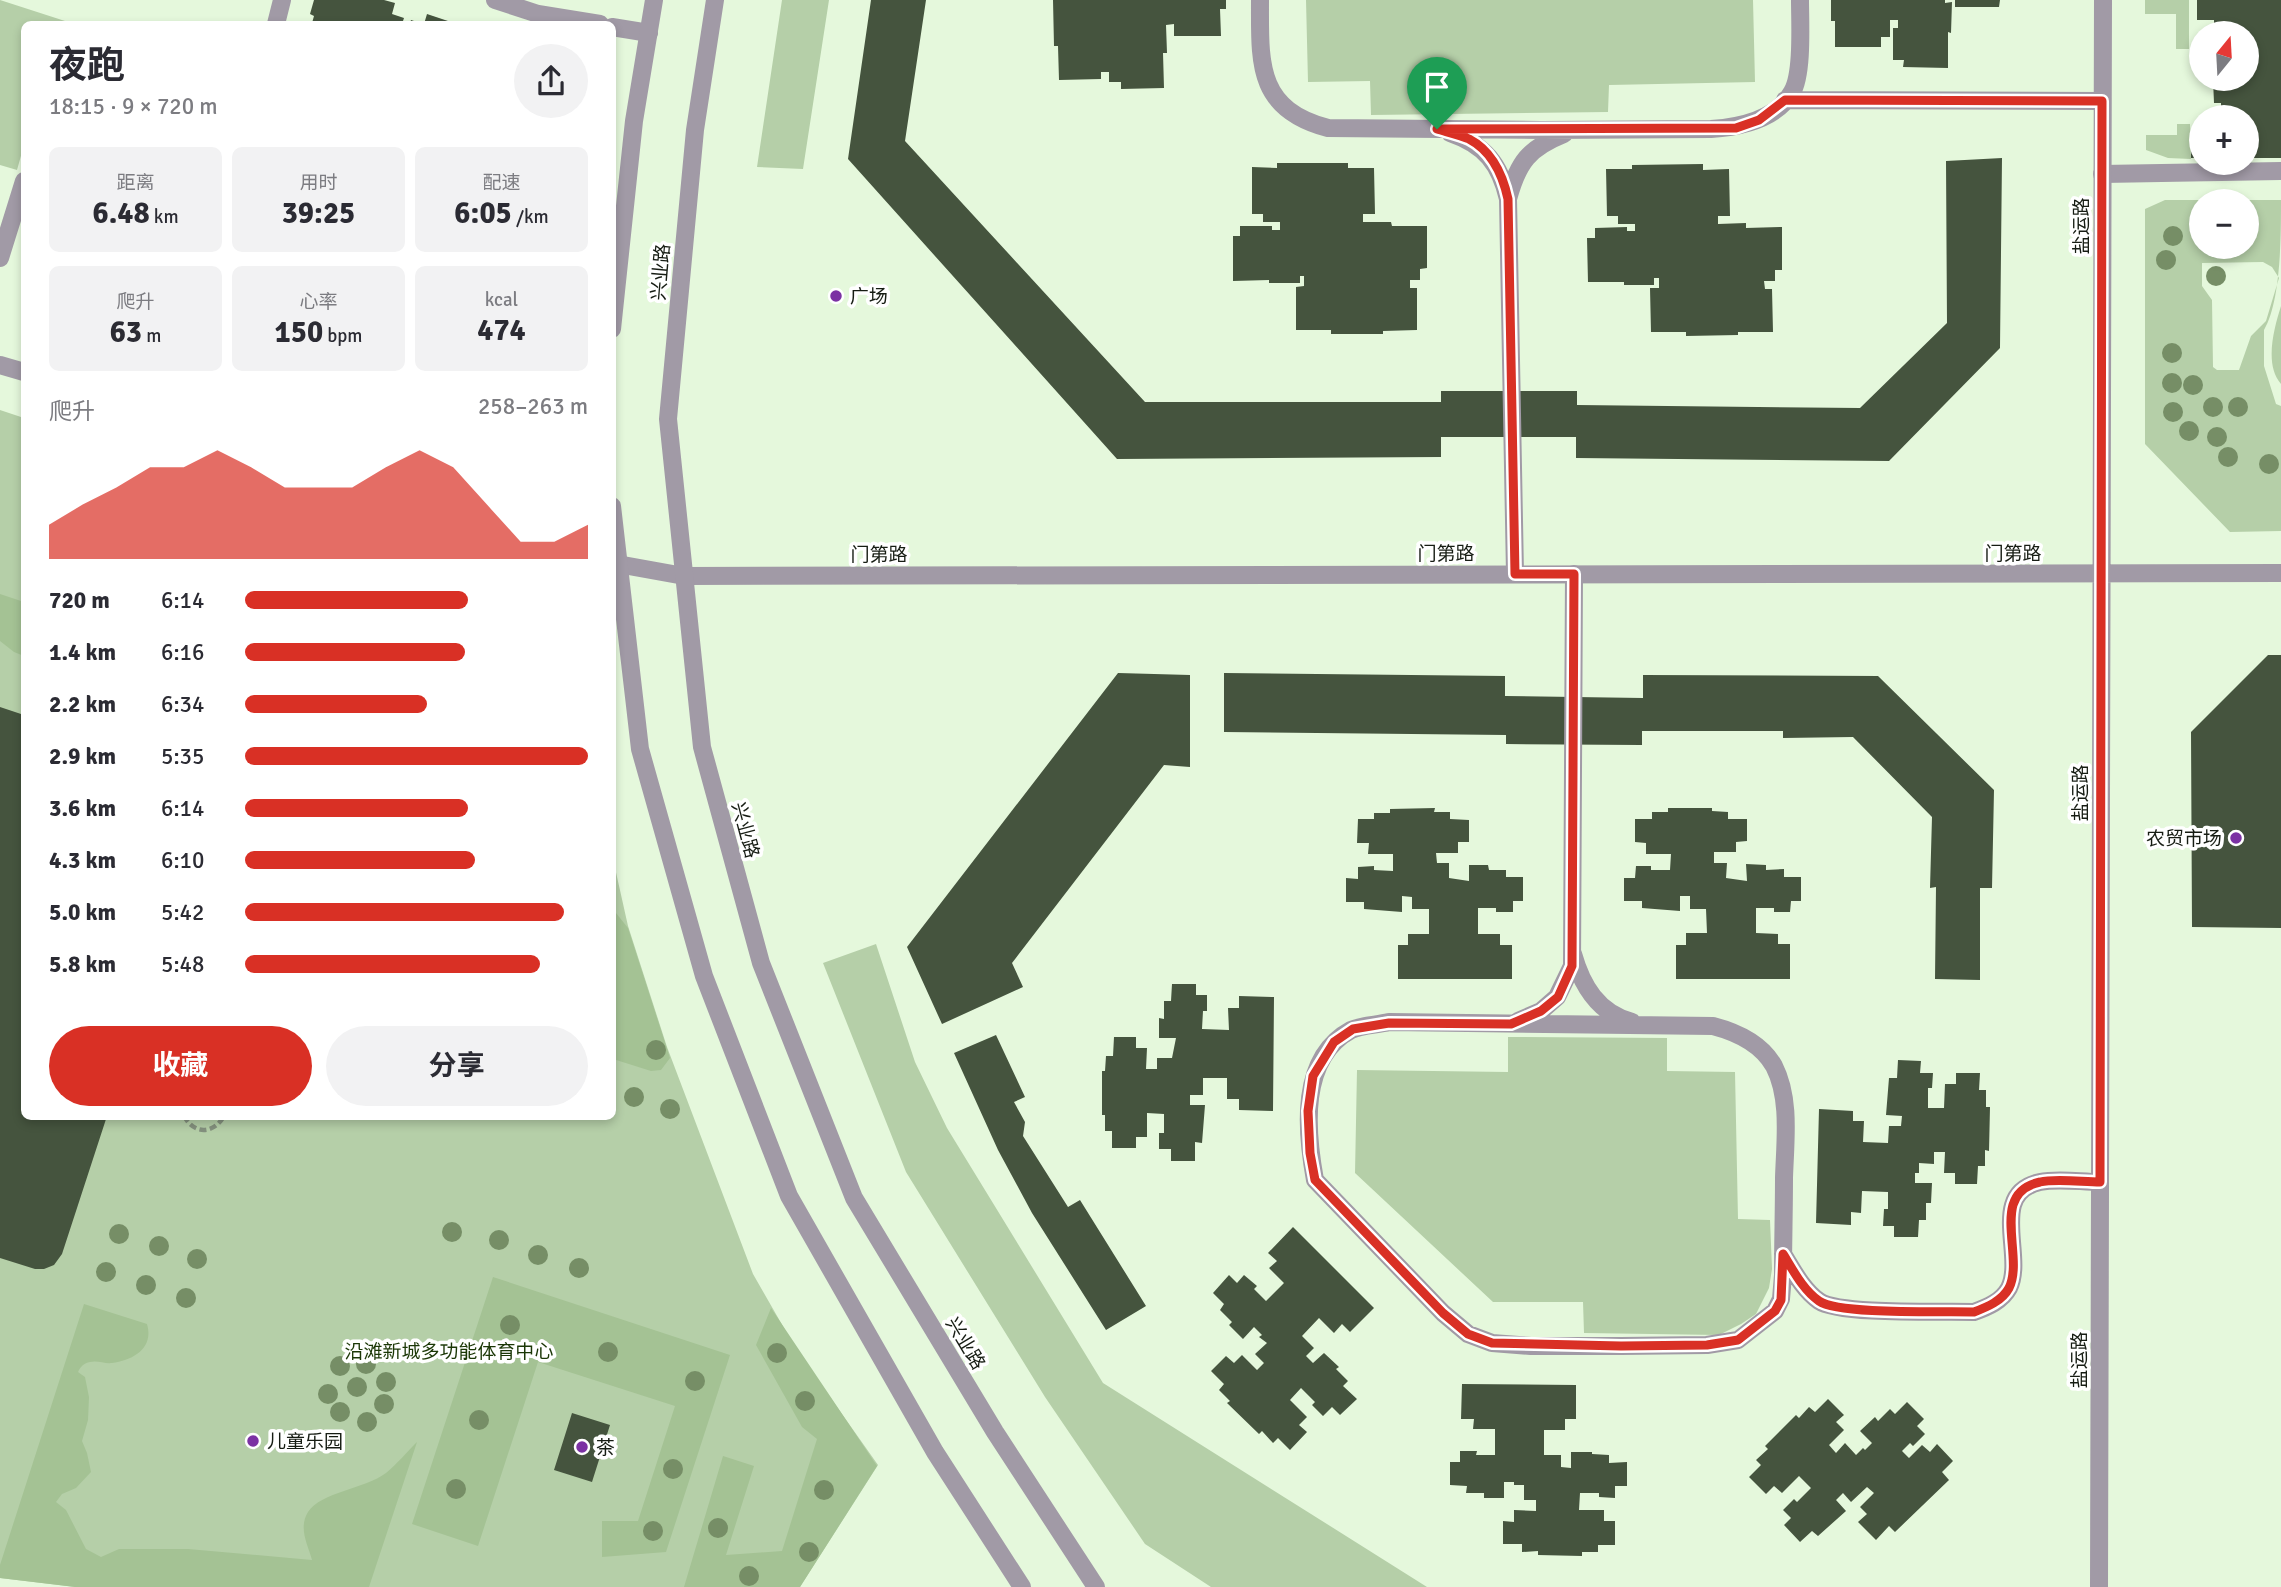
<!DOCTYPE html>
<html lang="zh">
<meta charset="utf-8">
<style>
:root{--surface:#fff;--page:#f2f2f3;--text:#2b2b33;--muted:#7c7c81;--accent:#d93025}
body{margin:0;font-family:Signika,"Noto Sans SC",sans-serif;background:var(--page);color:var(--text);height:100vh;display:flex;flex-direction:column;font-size:26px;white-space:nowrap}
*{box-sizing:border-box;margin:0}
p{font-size:23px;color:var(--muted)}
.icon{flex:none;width:38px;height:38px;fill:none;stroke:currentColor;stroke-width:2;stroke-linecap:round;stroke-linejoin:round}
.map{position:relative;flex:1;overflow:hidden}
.drawer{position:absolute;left:21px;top:21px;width:595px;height:1099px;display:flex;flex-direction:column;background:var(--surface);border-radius:10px;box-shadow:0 4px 10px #0003}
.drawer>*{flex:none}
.needle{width:46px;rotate:18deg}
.fabs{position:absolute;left:2189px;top:21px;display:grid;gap:14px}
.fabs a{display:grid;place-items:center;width:70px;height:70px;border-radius:50%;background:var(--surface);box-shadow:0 4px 10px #0003;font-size:35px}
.pin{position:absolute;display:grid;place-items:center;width:60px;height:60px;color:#fff;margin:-72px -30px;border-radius:50% 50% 50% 0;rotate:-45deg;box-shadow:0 0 7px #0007}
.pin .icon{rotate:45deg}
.round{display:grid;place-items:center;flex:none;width:74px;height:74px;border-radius:37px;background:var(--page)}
.head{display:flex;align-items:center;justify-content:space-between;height:119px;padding:0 28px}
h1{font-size:38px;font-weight:700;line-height:52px}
.stats{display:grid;grid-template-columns:repeat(3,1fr);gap:10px;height:119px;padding:7px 28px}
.stats div{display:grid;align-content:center;border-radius:10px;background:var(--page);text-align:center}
.stats b{font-size:30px;font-weight:700}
.stats small{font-size:19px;font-weight:400}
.stats p{font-size:19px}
.chart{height:196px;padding:14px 28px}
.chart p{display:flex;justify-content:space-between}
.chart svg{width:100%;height:126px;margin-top:7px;fill:var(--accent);opacity:.7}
.button{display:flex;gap:14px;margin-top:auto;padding:14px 28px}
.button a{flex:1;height:80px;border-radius:42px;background:var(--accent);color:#fff;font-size:28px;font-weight:700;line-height:80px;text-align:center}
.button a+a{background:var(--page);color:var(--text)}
ul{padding:0 28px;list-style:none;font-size:23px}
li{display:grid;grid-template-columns:112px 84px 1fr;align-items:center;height:52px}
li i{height:18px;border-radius:9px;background:var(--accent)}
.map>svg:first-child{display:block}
.green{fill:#b5cfa8;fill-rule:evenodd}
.forest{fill:#a4c294}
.building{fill:#45543e}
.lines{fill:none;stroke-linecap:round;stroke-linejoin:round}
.path{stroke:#84917e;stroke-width:4.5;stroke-dasharray:7 3.5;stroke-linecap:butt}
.service{stroke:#a19aa6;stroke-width:18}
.minor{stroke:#a19aa6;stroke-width:18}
.tertiary{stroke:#a19aa6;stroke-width:18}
.tree{fill:#768e66}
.route-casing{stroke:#fff;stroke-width:14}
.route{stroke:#d93025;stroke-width:9}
.poi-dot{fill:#7b31a3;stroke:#fff;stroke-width:2.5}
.labels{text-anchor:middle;stroke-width:7;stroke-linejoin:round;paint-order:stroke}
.street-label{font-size:19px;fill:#161c13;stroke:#fff}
.poi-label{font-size:19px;fill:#161c13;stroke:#fff;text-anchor:start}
.park-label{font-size:19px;fill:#1b3706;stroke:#fff}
</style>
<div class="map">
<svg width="2281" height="1587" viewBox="0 0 2281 1587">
<rect width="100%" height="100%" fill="#e5f8dc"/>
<path class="green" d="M0,0L65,21L63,24H24V145L17,170L0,165Z
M782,0H829L803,169L757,167Z
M1306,0H1753L1755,82L1609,85L1608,112L1371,115L1370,81L1308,82Z
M2145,0H2189V49H2176V14H2145Z
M2177,124H2190L2191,159L2168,158L2146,150V135H2177Z
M2165,200H2281C2281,237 2281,301 2264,330V366L2276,404L2281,406V531L2230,532L2145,444V209ZM2202,201H2247V247H2202ZM2263,262L2272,267L2279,278L2266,321L2251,336L2239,370H2217L2213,367L2212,300L2202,286V263Z
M2281,306V384C2264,365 2274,328 2281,306Z
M0,410L24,418V1116H612L613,859L628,926L667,1047L753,1274L796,1349L878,1465L800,1587H76L0,1578Z
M876,944L915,1062L947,1128L1103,1383L1427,1587H1211L1145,1544L1045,1397L906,1172L823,963Z
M1508,1037L1667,1038V1071L1735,1072L1738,1219L1770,1220L1772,1269L1769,1288L1756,1314L1741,1324L1719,1335L1584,1333L1583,1302H1493L1355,1173L1357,1070L1508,1072Z"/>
<path class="forest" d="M0,594L24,602V656L14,652L0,641Z
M612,908L628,928L670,1058L661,1070L651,1071L613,1059Z
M493,1277L730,1355L666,1552L602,1557V1521H638L675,1406L538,1362L478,1546L412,1524Z
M84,1304L147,1324C154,1348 134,1360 112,1363C105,1364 97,1360 90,1362C84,1363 80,1367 78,1372L85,1377L89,1397L88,1420L82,1441L87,1453L91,1472L76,1488L62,1494L56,1502L66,1510L86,1549L101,1557L119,1549H188L312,1560C308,1545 298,1528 308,1512C321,1492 365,1489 386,1473C397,1464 407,1452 417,1442L369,1587H75L0,1578V1565Z
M771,1308L877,1466L800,1587H684L723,1456L754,1466L726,1555L782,1551L817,1439L802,1427L756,1345Z"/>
<path class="building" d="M314,0H384L395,3L392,14L404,18L403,21L410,23L411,20L423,24H315L312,23L314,16L310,14Z
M871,0H926L905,141L1145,402H1441V391H1577V405L1860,408L1947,323L1946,161L2002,158L2000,348L1889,461L1576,458V437H1441V457L1117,459L848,159Z
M1053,0H1226V9H1220L1221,36H1174V24L1166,25L1167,53H1163L1164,88L1121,89V82H1109V72H1101V79L1059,80L1058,46H1054Z
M1831,0H1945V3L1952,2L1951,33L1948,32V68L1903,67L1904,60H1893V28H1898V20H1890V37H1881V47H1835V21H1831Z
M1955,0H2000L1999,7H1955Z
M2197,0H2281V158H2247V117H2221V103H2214L2213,79H2247V33H2214V20H2197Z
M427,14L457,24H424Z
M2191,147H2202V158H2191Z
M1277,163H1348V168H1374L1375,214H1363V222H1391L1392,226H1427V268L1420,269V280H1410V288H1417V330L1383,331V334H1331V330H1296V287L1304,286V276H1300V283H1269V280L1233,281V236H1240V226H1272V230H1280V222H1263V214H1252V167L1277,168Z
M1703,164V170L1729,169L1730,216H1718V224L1746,223V228L1782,227V270H1775V281H1764L1765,289H1772L1773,332H1738V335L1686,336V332H1651L1650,288H1659V278H1654V285H1624V282H1588L1587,238H1595V228L1627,227V231H1635V224H1618V216H1607L1606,169H1632V165Z
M2268,655H2281V928L2192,927L2191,732Z
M1118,673L1190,675V767L1164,765L1012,963L1023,987L942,1024L907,947Z
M1224,673L1505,676V696L1643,698V675L1878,676L1994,790L1992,888H1980V980L1935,979L1936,887L1930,888L1932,817L1853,737L1783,738V731H1642V745L1506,744V735L1224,732Z
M0,707L24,715V1116H107L62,1254L54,1265L44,1269H35L0,1258Z
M1435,808L1434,812H1450V819L1469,820V842H1458V853H1436L1437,863H1449V878L1469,881V865H1488L1489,870H1506V877H1523V901H1513V912H1496V908H1478V934H1500V945H1512V979H1398V945H1408V934H1429V909H1412V897L1402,896V912L1364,909V902H1346V878L1358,879V867L1374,866V870L1393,871V854H1368L1369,843H1357L1358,819H1374V813H1390V809Z
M1668,808H1712V811L1728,812V819H1747V841L1736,842V852H1714V863H1727L1726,878L1747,881L1746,864L1766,865V870L1784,869V877H1801V901H1791L1790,912H1774V908H1756V933L1778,934V944H1790V979H1676V945H1686V933H1707L1706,909H1690V896H1680V911L1642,908V901H1624V878H1635L1636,866H1651V870H1670L1671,854H1646V843L1635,842V819H1652V812H1668Z
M1172,984H1196V995H1207V1011H1203L1202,1029L1229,1030L1228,1008H1239V996L1274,997L1273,1111L1239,1110V1099H1227V1078H1203V1095H1190V1105H1205L1202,1143L1195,1142V1161H1171V1149H1159V1133H1164V1114L1147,1113V1137H1136V1148H1112V1131H1105V1115H1102V1071H1105L1106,1056H1113L1114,1037H1136V1048H1147L1146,1069H1157V1058H1172L1176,1038H1159V1018L1164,1019V1001H1171Z
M996,1035L1025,1097L1014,1102L1025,1122L1023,1136L1068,1207L1080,1200L1146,1306L1106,1330L1032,1213L998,1150L954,1053Z
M1898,1060L1921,1061L1920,1073H1933L1932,1088H1928V1108H1944L1945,1084H1956V1073H1980L1979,1090H1986V1107H1990L1989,1151L1985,1150V1166H1978L1977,1184H1955V1173H1944L1945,1152H1934V1164L1919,1163V1173H1915V1183H1932L1931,1203H1926V1220H1919L1918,1237H1894V1226H1883L1884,1209H1888V1192L1862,1191L1861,1213L1851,1212V1225L1816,1223L1819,1109L1853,1111V1121H1864L1863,1142L1888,1143L1889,1126H1901L1902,1116L1886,1115L1889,1078H1897Z
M1293,1227L1374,1308L1350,1332L1342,1324L1334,1333L1319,1318L1302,1336L1314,1348L1306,1356L1313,1363L1324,1353L1339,1367L1336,1369L1348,1381L1343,1386L1357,1399L1340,1415L1332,1407L1323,1416L1312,1405L1315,1402L1301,1388L1290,1400L1307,1417L1299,1425L1307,1432L1290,1450L1278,1438L1273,1443L1262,1431L1259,1434L1227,1403L1230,1401L1219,1390L1224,1384L1211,1371L1226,1356L1234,1363L1242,1355L1257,1370L1264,1363L1255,1354L1267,1343L1259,1337L1262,1335L1254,1327L1243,1339L1229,1325L1232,1322L1220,1310L1224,1304L1213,1293L1229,1275L1237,1283L1244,1275L1257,1286L1254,1289L1266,1301L1284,1283L1269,1268L1277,1261L1268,1253Z
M1462,1384L1576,1385V1419H1565V1430H1544V1455H1561V1467L1571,1468V1452H1592V1454L1609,1455V1463L1627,1462V1486H1615V1498L1599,1497V1493H1580L1579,1510H1604V1521H1615V1545H1598V1552H1582V1556L1538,1555V1551L1522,1552V1544H1503V1521L1514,1522V1510L1536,1511V1500H1524V1485H1514V1482H1504V1498H1484V1493H1466L1467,1486L1450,1485V1462H1460V1451H1477L1476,1455H1495V1429H1473L1474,1419H1461Z
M1828,1399L1844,1415L1836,1422L1844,1430L1829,1445L1836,1453L1845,1443L1856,1455L1863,1448L1865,1450L1872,1443L1860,1431L1875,1417L1878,1421L1890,1409L1895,1414L1907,1402L1924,1419L1917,1426L1925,1434L1913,1446L1910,1443L1902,1451L1909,1458L1922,1445L1930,1452L1937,1444L1953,1461L1942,1472L1949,1480L1895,1532L1889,1526L1876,1540L1858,1522L1867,1514L1860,1507L1874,1493L1867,1487L1851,1502L1843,1493L1836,1500L1846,1511L1818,1536L1812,1531L1800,1542L1784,1525L1791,1518L1783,1510L1794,1499L1797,1502L1811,1488L1799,1476L1782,1493L1774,1486L1766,1494L1749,1477L1761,1465L1756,1460L1768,1449L1765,1446L1796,1415L1799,1418L1809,1407L1815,1412Z
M572,1413L610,1425L592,1482L554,1470Z"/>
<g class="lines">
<path class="path" d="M184,1116C194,1135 214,1134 224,1116"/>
<path class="service" d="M495,0L538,14L600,24
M1260,0C1260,63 1256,109 1328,128L1541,130L1711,129C1739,127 1776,120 1792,92C1803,74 1800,22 1800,0
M276,24L282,0
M612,27L649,33
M1785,100L2102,101
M1450,133C1485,145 1500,164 1508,199L1515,574
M2102,174L2281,171
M1508,199C1518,162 1529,148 1564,134
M0,258L24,181
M1573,954C1582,986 1598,1013 1632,1022
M1518,1021L1541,1011L1557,997L1572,966L1574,574
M1389,1022L1713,1026C1736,1032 1761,1043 1774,1066C1791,1099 1785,1142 1784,1178C1784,1210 1783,1243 1783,1275L1781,1299L1775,1311L1738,1340L1707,1345L1621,1346H1531L1492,1343L1468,1334L1443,1313L1315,1180C1306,1131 1299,1058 1351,1030C1362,1025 1377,1025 1389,1022Z
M1783,1254C1793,1270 1803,1290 1819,1301C1839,1315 1944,1311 1974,1312C1988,1307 2002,1301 2009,1288C2025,1256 1988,1193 2040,1182C2058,1178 2081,1182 2100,1182"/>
<path class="minor" d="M0,365L24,372
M612,563L684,576L2281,573
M2099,1587L2103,0"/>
<path class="tertiary" d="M715,0L695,130L668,419L702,747L761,963L854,1198L995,1432L1096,1587
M612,329L634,121L654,0
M612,506L640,749L704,976L789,1196L935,1452L1022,1587"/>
</g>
<g class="tree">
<circle cx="2173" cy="236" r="10"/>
<circle cx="2166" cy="260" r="10"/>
<circle cx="2216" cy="276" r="10"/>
<circle cx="2172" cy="353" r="10"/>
<circle cx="2172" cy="383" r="10"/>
<circle cx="2193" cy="385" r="10"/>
<circle cx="2213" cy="407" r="10"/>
<circle cx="2238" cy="407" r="10"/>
<circle cx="2173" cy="412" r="10"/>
<circle cx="2189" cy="431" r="10"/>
<circle cx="2217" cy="437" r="10"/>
<circle cx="2228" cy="457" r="10"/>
<circle cx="2269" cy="464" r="10"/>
<circle cx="656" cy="1050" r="10"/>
<circle cx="634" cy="1097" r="10"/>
<circle cx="670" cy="1109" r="10"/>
<circle cx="452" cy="1232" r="10"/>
<circle cx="119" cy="1234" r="10"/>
<circle cx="499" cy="1240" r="10"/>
<circle cx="159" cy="1246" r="10"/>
<circle cx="538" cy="1255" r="10"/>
<circle cx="197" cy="1259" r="10"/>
<circle cx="579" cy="1268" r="10"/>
<circle cx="106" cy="1272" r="10"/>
<circle cx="146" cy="1285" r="10"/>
<circle cx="186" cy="1298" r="10"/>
<circle cx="510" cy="1325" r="10"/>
<circle cx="608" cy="1352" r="10"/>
<circle cx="777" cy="1353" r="10"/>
<circle cx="366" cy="1364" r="10"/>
<circle cx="340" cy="1366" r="10"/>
<circle cx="695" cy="1381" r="10"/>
<circle cx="386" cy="1382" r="10"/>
<circle cx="357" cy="1387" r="10"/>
<circle cx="328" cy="1394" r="10"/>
<circle cx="805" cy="1401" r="10"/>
<circle cx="384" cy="1404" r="10"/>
<circle cx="340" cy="1412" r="10"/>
<circle cx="479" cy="1420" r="10"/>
<circle cx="367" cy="1422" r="10"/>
<circle cx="673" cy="1469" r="10"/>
<circle cx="456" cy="1489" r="10"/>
<circle cx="824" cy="1490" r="10"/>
<circle cx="718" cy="1528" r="10"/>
<circle cx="653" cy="1531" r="10"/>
<circle cx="809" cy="1552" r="10"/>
<circle cx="749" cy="1576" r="10"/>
</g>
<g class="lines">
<defs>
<path id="route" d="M1785,100L2102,101L2100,1182C2083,1182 2056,1178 2040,1182C1988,1193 2025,1256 2009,1288C2002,1301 1987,1307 1974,1312C1944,1311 1839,1315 1819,1301C1803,1290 1793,1270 1783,1254L1781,1300L1775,1311L1738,1340L1707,1345L1621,1346L1492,1343L1468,1334L1443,1313L1315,1180L1310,1153L1308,1111L1313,1076L1334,1042L1353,1029L1389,1023L1511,1024L1541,1011L1558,997L1572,966L1574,574H1515L1508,199C1503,176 1492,151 1469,139C1460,135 1447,132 1437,129L1736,128L1759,120Z"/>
</defs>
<use href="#route" class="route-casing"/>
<use href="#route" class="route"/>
</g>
<g class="poi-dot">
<circle cx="836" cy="296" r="7"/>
<circle cx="2236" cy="838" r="7"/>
<circle cx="253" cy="1441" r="7"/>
<circle cx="582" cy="1447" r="7"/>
</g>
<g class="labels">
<g class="street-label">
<text transform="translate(2081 226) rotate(-90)" y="7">盐运路</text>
<text transform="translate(660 272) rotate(-85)" y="7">兴业路</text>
<text x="1446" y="560">门第路</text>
<text x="2013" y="560">门第路</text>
<text x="879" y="561">门第路</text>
<text transform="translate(2080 793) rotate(-90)" y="7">盐运路</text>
<text transform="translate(746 830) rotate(75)" y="7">兴业路</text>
<text transform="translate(966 1343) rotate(59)" y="7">兴业路</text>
<text transform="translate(2079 1360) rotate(-90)" y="7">盐运路</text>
</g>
<g class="poi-label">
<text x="850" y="303">广场</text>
<text x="2222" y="845" text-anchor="end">农贸市场</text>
<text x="267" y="1448">儿童乐园</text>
<text x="596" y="1454">茶</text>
</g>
<g class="park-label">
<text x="449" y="1358">沿滩新城多功能体育中心</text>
</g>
</g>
</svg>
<div class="fabs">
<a><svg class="needle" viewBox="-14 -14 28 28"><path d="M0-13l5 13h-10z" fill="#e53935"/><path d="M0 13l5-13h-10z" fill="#7c7c81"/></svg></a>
<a>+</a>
<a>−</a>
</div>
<div class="pin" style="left:1437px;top:129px;background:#1e9e55"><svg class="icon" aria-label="arrive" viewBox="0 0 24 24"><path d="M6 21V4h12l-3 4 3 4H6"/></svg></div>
<section class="drawer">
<div class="head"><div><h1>夜跑</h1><p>18:15 · 9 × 720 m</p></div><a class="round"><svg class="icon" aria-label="share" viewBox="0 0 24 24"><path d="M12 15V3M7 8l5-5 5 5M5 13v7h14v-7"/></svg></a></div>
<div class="stats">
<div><p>距离</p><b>6.48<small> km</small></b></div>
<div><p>用时</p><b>39:25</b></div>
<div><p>配速</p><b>6:05<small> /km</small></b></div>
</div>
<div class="stats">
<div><p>爬升</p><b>63<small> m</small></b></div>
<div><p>心率</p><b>150<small> bpm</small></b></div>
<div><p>kcal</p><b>474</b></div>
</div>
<div class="chart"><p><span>爬升</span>258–263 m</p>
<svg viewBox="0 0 160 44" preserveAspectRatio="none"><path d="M0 44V32L10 25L20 19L30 12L40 12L50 6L60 12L70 19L80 19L90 19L100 12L110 6L120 12L130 25L140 38L150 38L160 32V44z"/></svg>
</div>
<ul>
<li><b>720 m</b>6:14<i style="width:65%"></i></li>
<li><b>1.4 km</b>6:16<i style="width:64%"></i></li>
<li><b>2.2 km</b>6:34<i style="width:53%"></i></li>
<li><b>2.9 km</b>5:35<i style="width:100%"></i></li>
<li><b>3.6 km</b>6:14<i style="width:65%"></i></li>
<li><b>4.3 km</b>6:10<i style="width:67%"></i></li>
<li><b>5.0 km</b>5:42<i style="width:93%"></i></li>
<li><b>5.8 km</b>5:48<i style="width:86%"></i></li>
</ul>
<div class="button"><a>收藏</a><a>分享</a></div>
</section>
</div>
